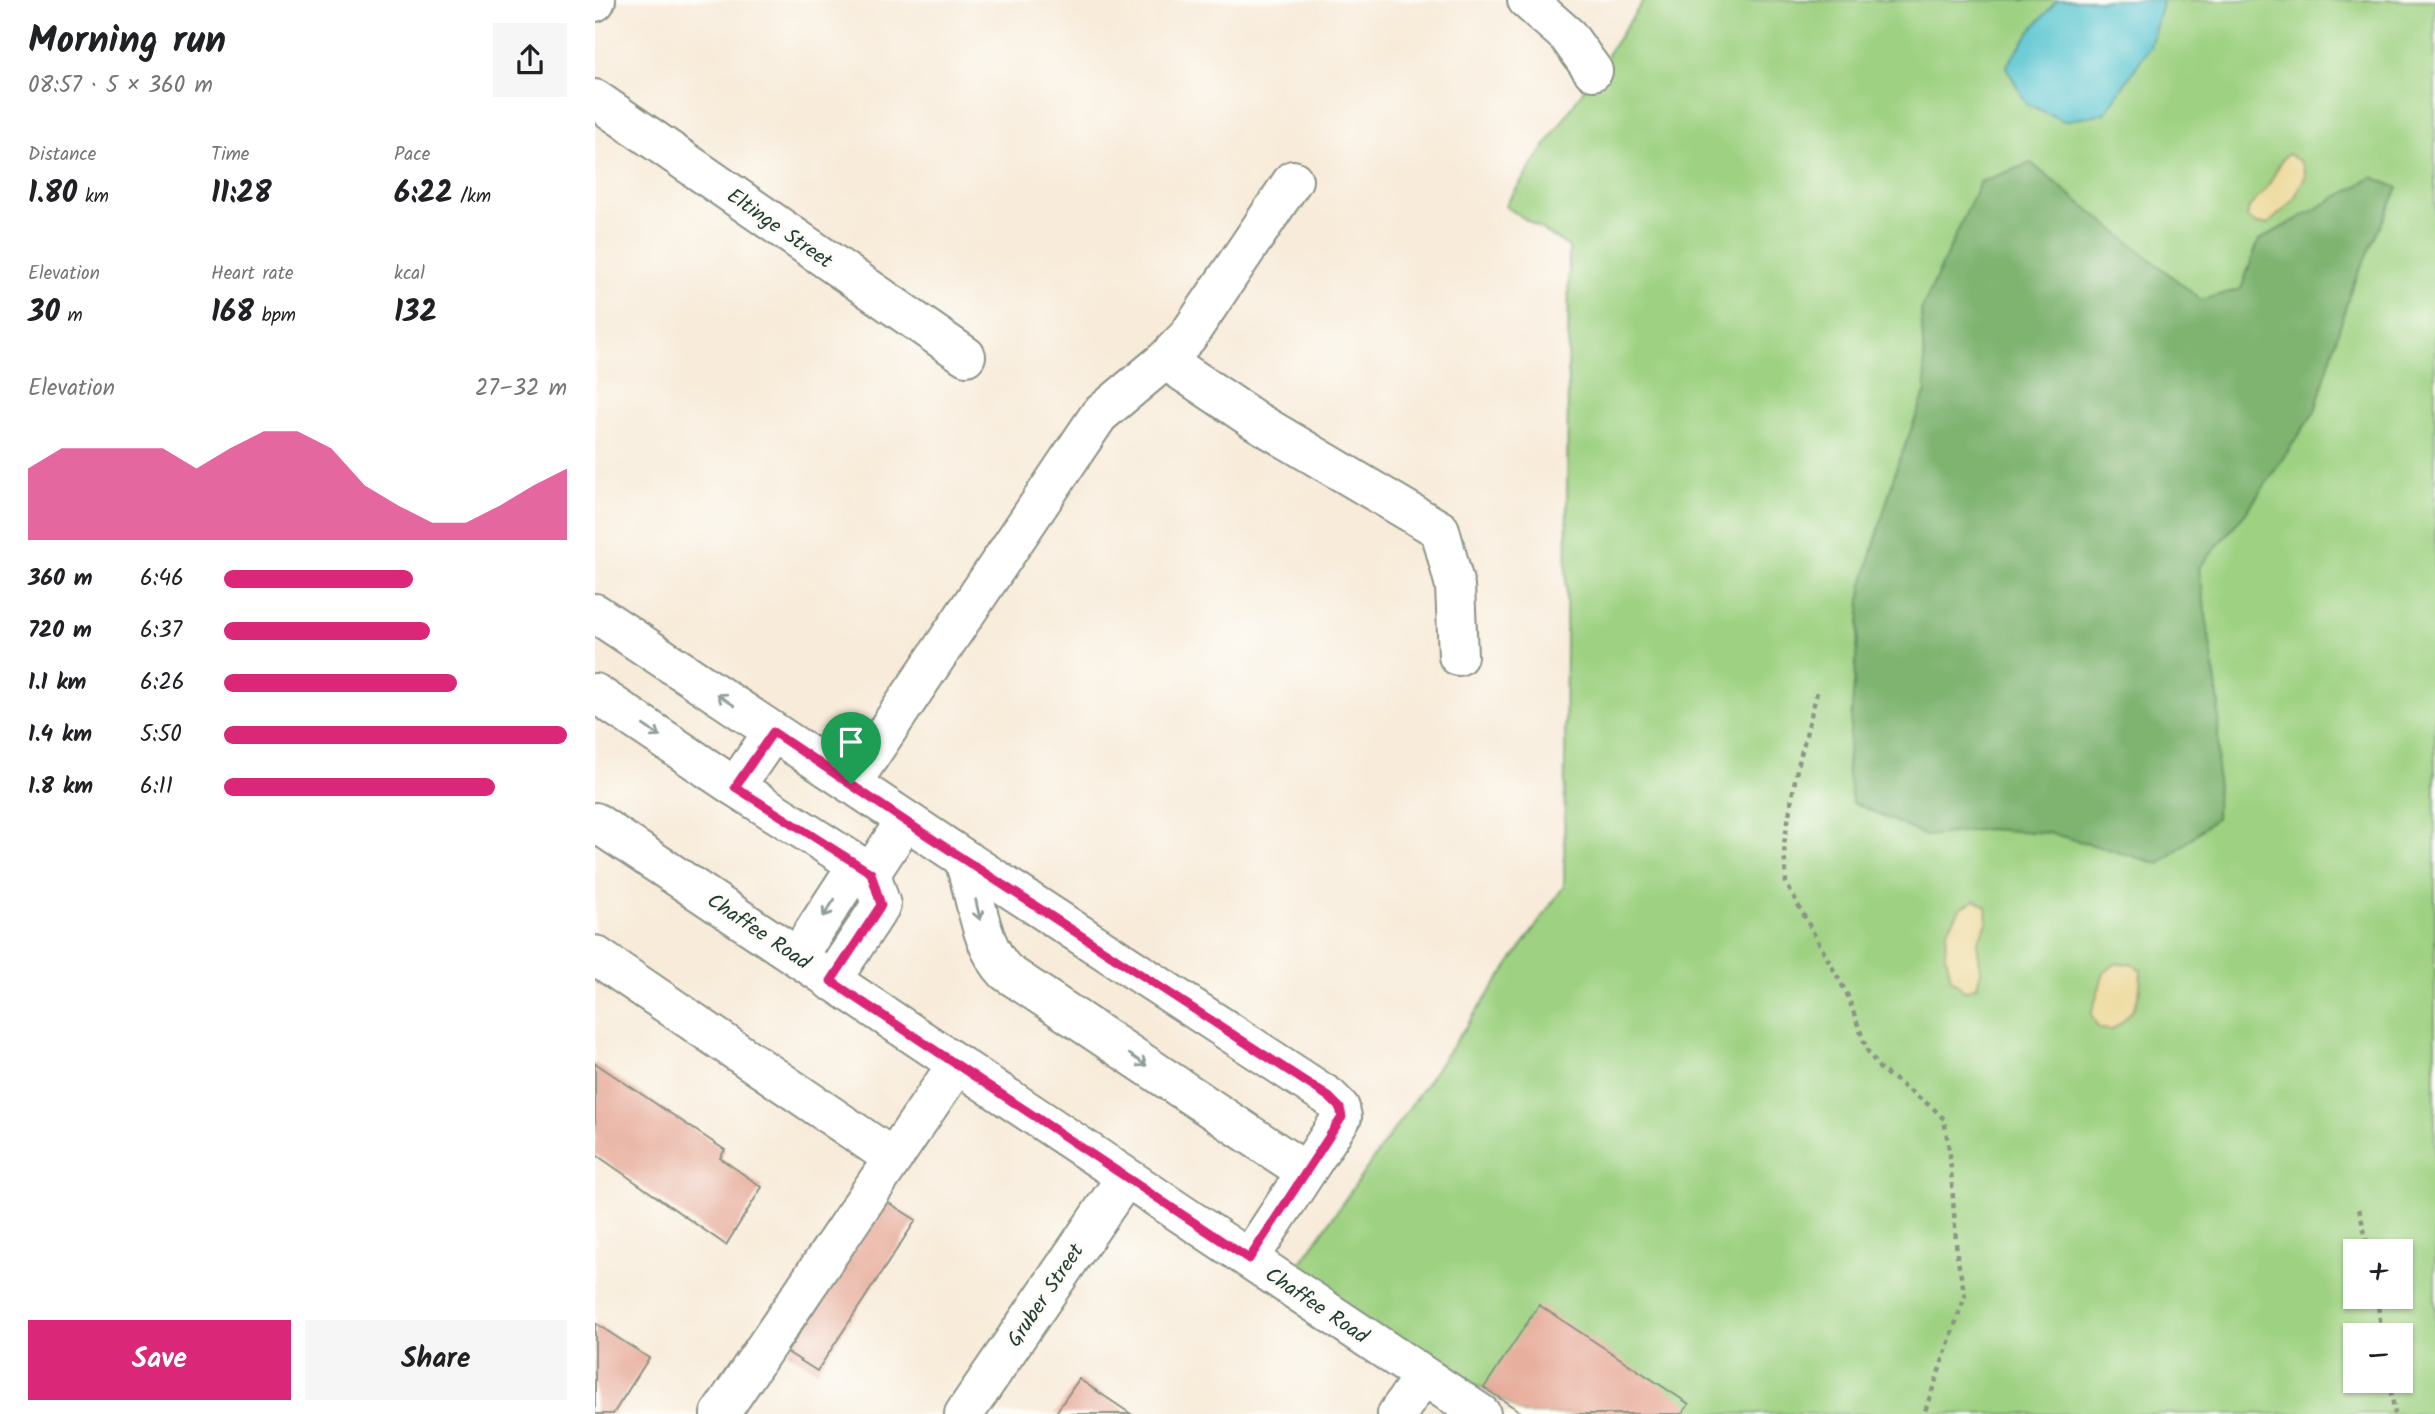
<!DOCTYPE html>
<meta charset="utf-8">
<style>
:root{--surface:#fff;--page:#f6f6f6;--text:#202124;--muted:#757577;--accent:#db2777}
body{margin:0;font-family:Kalam,sans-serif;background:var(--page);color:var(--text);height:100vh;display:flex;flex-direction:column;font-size:26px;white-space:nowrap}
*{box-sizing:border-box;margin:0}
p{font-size:23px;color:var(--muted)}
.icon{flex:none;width:38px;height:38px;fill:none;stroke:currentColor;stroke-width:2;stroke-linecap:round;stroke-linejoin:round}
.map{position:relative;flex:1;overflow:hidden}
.sheet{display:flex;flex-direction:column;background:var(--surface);width:595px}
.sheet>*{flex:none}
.tools{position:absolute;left:1748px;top:1239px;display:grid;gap:14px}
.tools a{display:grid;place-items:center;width:70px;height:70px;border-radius:0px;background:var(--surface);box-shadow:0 2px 5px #0004;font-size:35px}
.pin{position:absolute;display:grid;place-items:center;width:60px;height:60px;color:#fff;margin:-72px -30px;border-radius:50% 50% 50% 0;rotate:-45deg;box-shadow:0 0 7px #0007}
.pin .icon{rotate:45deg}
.round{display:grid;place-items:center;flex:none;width:74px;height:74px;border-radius:0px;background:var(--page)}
.overview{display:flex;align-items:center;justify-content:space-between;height:119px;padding:0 28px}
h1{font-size:38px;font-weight:700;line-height:52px}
.stats{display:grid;grid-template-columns:repeat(3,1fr);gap:10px;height:119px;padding:7px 28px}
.stats div{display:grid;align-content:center}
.stats b{font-size:30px;font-weight:700}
.stats small{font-size:19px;font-weight:400}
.stats p{font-size:19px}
.chart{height:196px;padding:14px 28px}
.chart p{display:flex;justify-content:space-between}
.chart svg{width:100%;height:126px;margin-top:7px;fill:var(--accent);opacity:.7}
.action{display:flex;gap:14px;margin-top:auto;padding:14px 28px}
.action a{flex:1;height:80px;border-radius:0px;background:var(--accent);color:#fff;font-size:28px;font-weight:700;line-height:80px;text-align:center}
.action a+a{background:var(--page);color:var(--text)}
ul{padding:0 28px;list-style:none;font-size:23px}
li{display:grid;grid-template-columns:112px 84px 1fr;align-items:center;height:52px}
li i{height:18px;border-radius:9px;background:var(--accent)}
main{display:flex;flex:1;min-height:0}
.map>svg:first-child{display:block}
.green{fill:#9ed181;stroke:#5e875a;stroke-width:2;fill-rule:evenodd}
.forest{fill:#7eb36f;stroke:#4e7852;stroke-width:2}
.sand{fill:#eeda9e;stroke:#868c69;stroke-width:2}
.water{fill:#59c5d0;stroke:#3c8182;stroke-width:2}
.building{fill:#e6a997}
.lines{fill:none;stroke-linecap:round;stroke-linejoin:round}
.minor-casing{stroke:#8c9486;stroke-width:42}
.path{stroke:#8c9486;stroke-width:4.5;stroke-dasharray:5 5;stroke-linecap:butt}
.minor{stroke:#fff;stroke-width:38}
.oneway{stroke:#8f9e9a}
.route-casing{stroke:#fff;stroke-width:14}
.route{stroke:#db2777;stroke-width:9}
.labels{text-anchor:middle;stroke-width:6;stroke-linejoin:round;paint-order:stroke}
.street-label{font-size:21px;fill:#1f3d34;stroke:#fdfcf7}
</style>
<main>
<section class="sheet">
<div class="overview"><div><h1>Morning run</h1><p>08:57 · 5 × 360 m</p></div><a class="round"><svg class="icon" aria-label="share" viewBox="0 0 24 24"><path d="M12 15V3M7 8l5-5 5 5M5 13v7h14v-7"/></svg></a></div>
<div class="stats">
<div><p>Distance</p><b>1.80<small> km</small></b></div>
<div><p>Time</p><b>11:28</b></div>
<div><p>Pace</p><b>6:22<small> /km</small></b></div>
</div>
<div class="stats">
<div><p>Elevation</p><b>30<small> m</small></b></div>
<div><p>Heart rate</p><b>168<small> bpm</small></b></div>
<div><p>kcal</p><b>132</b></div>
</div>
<div class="chart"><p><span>Elevation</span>27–32 m</p>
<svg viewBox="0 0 160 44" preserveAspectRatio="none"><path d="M0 44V19L10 12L20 12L30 12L40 12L50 19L60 12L70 6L80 6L90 12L100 25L110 32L120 38L130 38L140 32L150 25L160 19V44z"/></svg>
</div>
<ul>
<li><b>360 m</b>6:46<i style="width:55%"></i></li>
<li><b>720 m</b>6:37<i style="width:60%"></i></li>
<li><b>1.1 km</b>6:26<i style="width:68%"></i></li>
<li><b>1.4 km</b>5:50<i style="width:100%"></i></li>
<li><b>1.8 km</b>6:11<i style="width:79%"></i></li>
</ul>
<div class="action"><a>Save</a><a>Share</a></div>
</section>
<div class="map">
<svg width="1840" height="1414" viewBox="0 0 1840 1414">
<rect width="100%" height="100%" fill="#fdfcf7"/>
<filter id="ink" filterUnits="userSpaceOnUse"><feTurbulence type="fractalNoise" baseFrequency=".0143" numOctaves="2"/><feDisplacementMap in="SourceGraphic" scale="14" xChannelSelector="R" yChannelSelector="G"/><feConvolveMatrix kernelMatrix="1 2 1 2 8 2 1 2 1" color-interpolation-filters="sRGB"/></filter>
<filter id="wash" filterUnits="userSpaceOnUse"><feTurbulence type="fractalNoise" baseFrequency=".00686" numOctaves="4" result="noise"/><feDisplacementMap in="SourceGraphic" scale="28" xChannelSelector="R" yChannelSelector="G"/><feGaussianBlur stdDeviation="1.57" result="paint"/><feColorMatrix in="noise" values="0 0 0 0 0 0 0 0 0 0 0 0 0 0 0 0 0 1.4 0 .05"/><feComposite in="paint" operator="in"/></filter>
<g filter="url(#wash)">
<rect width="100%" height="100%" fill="#f8ebd9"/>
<path class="green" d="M1049,0H1840V1414H929L889,1388L828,1376L691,1284L969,886L974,247L910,206ZM1760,1251H1806V1297H1760ZM1760,1335H1806V1381H1760Z"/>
<path class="forest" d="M1436,163L1606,300L1646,289L1664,240L1778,177L1803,188L1756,289L1720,411L1655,507L1604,568L1624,704L1621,818L1565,864L1455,833L1392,829L1331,836L1257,802L1252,768L1267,588L1301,469L1331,391L1326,311L1385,182Z"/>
<path class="sand" d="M1693,154L1706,162L1711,175L1698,201L1673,224H1662L1652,218L1654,207L1672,188L1688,158Z
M1380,900L1391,906L1392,923L1382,944L1386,971L1382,986L1369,991L1356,978L1350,951L1352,931L1366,908Z
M1536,963L1546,971C1546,999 1540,1014 1517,1030L1504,1029L1496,1015L1509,973L1520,964Z"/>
<path class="water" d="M1462,0H1568L1555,46L1510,113L1469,121L1432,104L1411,67L1436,30Z"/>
<g id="blocks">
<path class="building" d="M0,1063L130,1150L125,1158L167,1187L131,1245L0,1154Z
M291,1201L321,1220L222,1371L192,1352Z
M944,1305L1094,1404L1087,1414H929L889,1388Z
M0,1323L54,1358L18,1414H0Z
M484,1379L536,1414H460Z"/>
</g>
</g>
<g filter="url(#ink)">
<use href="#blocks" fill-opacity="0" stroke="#8c9486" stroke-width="2"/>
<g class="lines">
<defs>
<path id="minor" d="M932,0L973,36L998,71
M0,2L1,0
M0,99L371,356
M570,360L661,421L845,530L860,586L863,656
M0,613L368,858
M0,693L140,787L276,873L286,905L236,981
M256,784L504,415L570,360L593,336L698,180
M140,787L178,732
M0,822L886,1414
M0,955L298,1158
M203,956L253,879L276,873L310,821
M654,1259L747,1117L745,1108L734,1097L368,858C382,895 383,943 411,972L711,1172
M125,1414L362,1064
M369,1414L531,1177
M802,1414L828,1376"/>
</defs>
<use href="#minor" class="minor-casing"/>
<path class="path" d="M1222,692L1201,774L1189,844L1191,883L1252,994L1272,1050L1285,1069L1338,1108L1349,1119L1355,1155L1362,1256L1370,1296L1329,1414
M1764,1209L1774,1251
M1782,1297L1787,1335
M1794,1381L1800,1414"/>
<use href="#minor" class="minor"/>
</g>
<defs><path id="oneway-shaft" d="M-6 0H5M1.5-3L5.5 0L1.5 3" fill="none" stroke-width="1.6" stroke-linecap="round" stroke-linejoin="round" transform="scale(1.75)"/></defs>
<g class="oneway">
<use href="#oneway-shaft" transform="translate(131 700) rotate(-146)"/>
<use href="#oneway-shaft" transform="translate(57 731) rotate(34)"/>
<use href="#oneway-shaft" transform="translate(234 908) rotate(123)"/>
<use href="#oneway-shaft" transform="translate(383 910) rotate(77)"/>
<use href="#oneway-shaft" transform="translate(543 1060) rotate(34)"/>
</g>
</g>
<g class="lines" filter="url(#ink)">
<defs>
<path id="route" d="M178,732L310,821L734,1097L745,1108L747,1117L654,1259L236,981L286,905L276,873L140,787Z"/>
</defs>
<use href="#route" class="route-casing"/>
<use href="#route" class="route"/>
</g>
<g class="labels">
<g class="street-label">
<text transform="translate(185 228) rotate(35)" y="7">Eltinge Street</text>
<text transform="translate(164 931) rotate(34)" y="7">Chaffee Road</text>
<text transform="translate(450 1295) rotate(-56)" y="7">Gruber Street</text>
<text transform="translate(722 1305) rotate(34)" y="7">Chaffee Road</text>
</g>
</g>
</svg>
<div class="tools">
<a>+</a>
<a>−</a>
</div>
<div class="pin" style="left:256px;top:784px;background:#1e9e55"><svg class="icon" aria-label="arrive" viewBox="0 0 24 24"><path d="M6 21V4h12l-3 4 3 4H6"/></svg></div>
</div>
</main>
